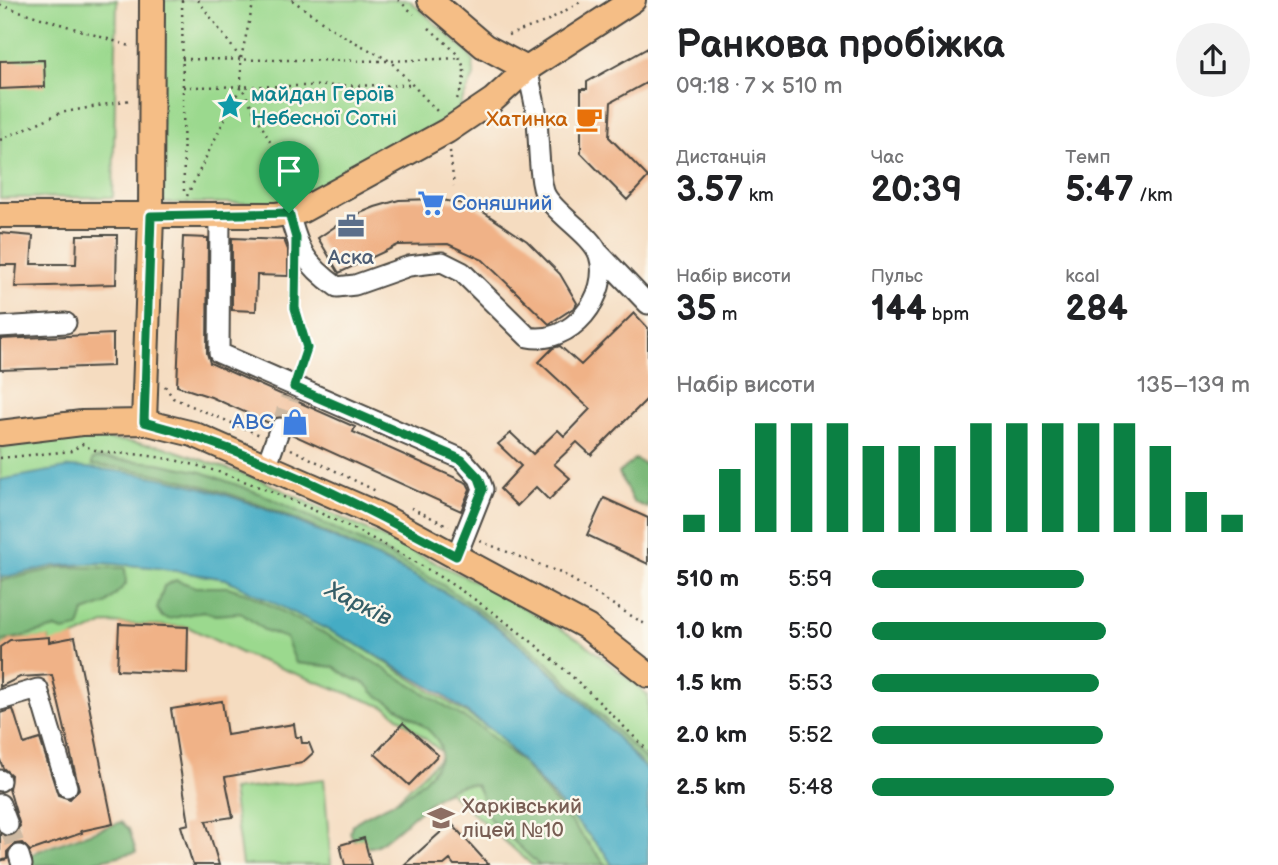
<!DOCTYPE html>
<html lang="uk">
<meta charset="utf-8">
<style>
:root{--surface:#fff;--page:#f2f2f2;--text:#202124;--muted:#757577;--accent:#0b8043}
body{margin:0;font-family:"Balsamiq Sans",sans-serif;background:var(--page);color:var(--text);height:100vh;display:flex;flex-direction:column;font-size:26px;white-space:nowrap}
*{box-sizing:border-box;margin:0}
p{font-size:23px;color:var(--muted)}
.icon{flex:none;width:38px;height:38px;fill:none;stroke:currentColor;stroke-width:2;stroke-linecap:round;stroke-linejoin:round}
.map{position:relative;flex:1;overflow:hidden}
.drawer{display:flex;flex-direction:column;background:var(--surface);width:630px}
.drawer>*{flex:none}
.pin{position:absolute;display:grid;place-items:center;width:60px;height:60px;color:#fff;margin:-72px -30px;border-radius:50% 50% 50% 0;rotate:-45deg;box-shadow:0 0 7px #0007}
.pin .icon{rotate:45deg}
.round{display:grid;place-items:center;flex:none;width:74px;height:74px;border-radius:37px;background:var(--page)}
.headline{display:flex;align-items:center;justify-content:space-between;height:119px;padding:0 28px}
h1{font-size:38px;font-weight:700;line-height:52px}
.figures{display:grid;grid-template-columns:repeat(3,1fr);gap:10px;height:119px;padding:7px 28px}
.figures div{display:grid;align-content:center}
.figures b{font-size:35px;font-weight:700}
.figures small{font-size:19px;font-weight:400}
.figures p{font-size:19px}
.chart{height:196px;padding:14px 28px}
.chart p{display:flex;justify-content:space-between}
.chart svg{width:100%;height:126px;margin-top:7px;stroke:var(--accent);stroke-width:6}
ul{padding:0 28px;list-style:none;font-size:23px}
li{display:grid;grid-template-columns:112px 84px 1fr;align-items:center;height:52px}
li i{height:18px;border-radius:9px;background:var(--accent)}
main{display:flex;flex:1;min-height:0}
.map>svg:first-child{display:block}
.green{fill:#9bd98e;stroke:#63825c;stroke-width:2}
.forest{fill:#7cb979;stroke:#547252;stroke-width:2}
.water{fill:#45acc4;stroke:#386c78;stroke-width:2}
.building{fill:#f0b287}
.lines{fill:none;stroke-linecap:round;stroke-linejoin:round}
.minor-tunnel{stroke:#cdb9a2;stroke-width:19;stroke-dasharray:19 10;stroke-linecap:butt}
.minor-casing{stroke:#494641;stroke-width:23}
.major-casing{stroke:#494641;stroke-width:28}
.path{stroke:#494641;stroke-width:2.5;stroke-dasharray:2 5;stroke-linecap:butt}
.minor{stroke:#fff;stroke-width:19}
.major{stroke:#f5be86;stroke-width:24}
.route-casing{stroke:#fff;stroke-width:14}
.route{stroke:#0b8043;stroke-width:9}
.labels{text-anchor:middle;stroke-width:5;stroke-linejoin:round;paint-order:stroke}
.culture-label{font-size:21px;fill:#0d838f;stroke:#fbf7ec;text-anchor:start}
.food-label{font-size:21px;fill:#c56008;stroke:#fbf7ec;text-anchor:end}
.shop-label{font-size:21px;fill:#366cbe;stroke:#fbf7ec;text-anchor:start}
.service-label{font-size:21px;fill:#4e5e75;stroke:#fbf7ec}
.education-label{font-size:21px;fill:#785e54;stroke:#fbf7ec;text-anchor:start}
.water-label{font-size:23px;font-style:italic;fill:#355f68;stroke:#fbf7ec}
</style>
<main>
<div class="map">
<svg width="648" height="865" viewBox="0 0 648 865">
<rect width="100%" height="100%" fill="#fbf7ec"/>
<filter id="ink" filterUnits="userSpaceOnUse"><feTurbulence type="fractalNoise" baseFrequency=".0143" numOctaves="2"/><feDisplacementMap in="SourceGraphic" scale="14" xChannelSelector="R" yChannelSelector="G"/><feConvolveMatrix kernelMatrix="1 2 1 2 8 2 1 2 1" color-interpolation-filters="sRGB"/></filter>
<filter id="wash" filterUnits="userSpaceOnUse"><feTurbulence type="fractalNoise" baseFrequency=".00686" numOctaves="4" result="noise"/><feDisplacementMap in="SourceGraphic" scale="28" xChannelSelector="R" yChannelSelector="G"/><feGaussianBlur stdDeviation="1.57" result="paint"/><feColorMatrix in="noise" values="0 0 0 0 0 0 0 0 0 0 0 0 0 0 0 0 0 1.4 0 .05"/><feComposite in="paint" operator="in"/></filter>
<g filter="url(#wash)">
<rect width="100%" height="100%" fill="#f5dcc0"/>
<path class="green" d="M0,0H117L113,197L0,198Z
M160,0H409L467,52L473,61L474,76L457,111L442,123L288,203H162Z
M96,438L162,446L263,481L491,589L583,642L648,695V772L566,687L477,613L0,480V448L58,439Z
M101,563L151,567L226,579L358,645L496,733L605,853L612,865H532L449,792L396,801L444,754L387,708L243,654L188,627L107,623L49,648V638L11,640L0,647V578L52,566Z
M324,779L331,865H242L232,790Z"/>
<path class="forest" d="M96,458L158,463L202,472L261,494L382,551L443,585L505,628L541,656L648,762V771C597,715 543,658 481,615C438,586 392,564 345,542C264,503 182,472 92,465V460Z
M635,459L648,466V508L633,502L619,473Z
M62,567L125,568L126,584L106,604L84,612L79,628L63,631L56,628L0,642V581Z
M176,580L196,587H228L249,594L343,643L481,728L523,763L606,865H539L490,819C483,808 484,797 476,785C443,777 401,834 375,846C371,848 363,847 358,847L350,833L352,825C370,810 395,805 413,790C423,782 441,765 441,752C442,730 389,704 374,693C370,690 371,688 367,685C354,677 347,679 335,667L296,663L286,638L264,630L241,613L215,615L203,611L169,619L162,617L157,609L164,586Z
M121,822L129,829L136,852L80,865H29V856L38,851Z"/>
<path class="water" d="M71,467C180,472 262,504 360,550C399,568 441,588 477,613C536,653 601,718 648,772V865H612L605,853L496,733L438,692L358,645L226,579L151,567L101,563L54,566L0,578V480Z"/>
<g id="blocks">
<path class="building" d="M648,48V82L611,102L609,137L648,177L627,200L581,153V89H587V82Z
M44,60L45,87L0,89V61Z
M437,199L474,206L527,241L560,274L577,303L575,307L549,324L483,260L448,244L398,245L339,273L318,238L348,218L375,207L399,200Z
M0,233L33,236L31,264H76L77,235H117L116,284L15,287L17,265H0Z
M183,237L208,238L207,353L210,363L355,427L353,432L467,483L470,489L461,511L291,434L292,425L285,417L277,416L269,423L211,397L177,386Z
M232,238L284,240L288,250V276L257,275L256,311L232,310Z
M634,313L648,328V398L591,455L577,442L554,464L570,478L549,500L536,487L517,506L500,489L521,466L498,444L511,433L533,454L558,430L564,436L590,409L539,362L553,348L560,346L581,365Z
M113,334V366L0,370V339Z
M604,498L648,518V564L587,535Z
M119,624L188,627L187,673L117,670Z
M49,637V642L75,637L113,824L81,831L82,833L30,851L22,843L15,844L7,852V859L0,861V834L13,836L20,826L9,789L11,775L3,768L0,760V713L13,709L24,744L40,739L58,795L70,799L79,789L52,675L20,677L0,687V647L10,640Z
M222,701L227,735L294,724L296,737H301L302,743H309L313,753L302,763L225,777L233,817L206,821L219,865H193L181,826L189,824L171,709Z
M403,723L438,755L409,785L375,754Z
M451,823L489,865H454L450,860L444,865H404Z
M364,838L371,865H345L340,845Z"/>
</g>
</g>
<g filter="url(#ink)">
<use href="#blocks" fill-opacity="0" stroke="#494641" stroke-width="2"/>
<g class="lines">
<path class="minor-tunnel" d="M280,428L290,398
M8,825L19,855"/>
<defs>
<path id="minor" d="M289,213C299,251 305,264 337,287L355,285L409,266L442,262L462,272L528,337C570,346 612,296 599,255C592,235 557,215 546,196C538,183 539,129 536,111C534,97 530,83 527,69
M220,215L219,353L462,459L479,478L483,489L456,557
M599,253L648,304
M0,327L66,323
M267,464L280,428
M0,700L38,689L67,787
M0,780V781
M0,804L8,825
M19,855L22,865"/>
<path id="major" d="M430,0L484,46L527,69
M0,215H275L301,211L447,131L493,100L527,69L633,0
M144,422L151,216L152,0
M0,433L82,423L144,422L193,434L383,517L587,627L648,675"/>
</defs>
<use href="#minor" class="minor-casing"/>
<use href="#major" class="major-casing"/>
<path class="path" d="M182,0L184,195
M198,0L241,59V86L295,190
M292,0L340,34L390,61L438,112
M398,0L414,14
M0,5L130,46
M429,28C456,53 475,61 457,99
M508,35L545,22L584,0
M241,58L254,0
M182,59L390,61L462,58
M183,87L414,85
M0,140L60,113L130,100
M450,151L454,186
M187,196L241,86
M295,273L294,308L307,348L299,371
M165,386L173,398L260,435
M291,449L376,491
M0,458L72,451L82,444C100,456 122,452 143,455C175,459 206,467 236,478C334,515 433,565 515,629C563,665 606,708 648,751
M411,508L449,526
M480,541L563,574L648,626"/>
<use href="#minor" class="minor"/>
<use href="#major" class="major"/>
</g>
</g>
<g class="lines" filter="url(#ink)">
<defs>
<path id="route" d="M289,213L296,238L295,308L307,348L294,387L462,460L479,478L483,489L456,556C357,503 253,450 144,422L151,216Z"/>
</defs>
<use href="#route" class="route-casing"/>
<use href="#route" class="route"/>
</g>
<defs>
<symbol id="sight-bare" viewBox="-9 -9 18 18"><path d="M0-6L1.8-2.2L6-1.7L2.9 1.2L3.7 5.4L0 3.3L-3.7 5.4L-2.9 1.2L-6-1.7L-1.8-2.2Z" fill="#0f9aa8" stroke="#fbf7ec" stroke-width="2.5" paint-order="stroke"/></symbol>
<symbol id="cafe-bare" viewBox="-9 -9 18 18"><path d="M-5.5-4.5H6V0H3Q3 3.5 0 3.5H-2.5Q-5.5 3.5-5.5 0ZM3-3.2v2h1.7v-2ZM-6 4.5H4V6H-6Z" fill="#e8710a" stroke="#fbf7ec" stroke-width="2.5" paint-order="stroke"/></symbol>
<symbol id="supermarket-bare" viewBox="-9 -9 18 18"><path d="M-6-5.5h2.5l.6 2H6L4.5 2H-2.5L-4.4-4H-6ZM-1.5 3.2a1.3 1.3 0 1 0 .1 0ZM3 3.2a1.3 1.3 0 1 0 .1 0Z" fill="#3f7fe0" stroke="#fbf7ec" stroke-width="2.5" paint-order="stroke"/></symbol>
<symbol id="office-bare" viewBox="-9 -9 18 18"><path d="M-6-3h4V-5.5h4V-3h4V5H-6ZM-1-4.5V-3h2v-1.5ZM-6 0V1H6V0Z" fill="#5c6f8a" stroke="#fbf7ec" stroke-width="2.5" paint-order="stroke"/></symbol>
<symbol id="shop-bare" viewBox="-9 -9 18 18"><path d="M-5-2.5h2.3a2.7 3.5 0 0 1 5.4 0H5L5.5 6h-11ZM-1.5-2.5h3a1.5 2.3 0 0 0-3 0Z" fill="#3f7fe0" stroke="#fbf7ec" stroke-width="2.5" paint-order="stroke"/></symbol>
<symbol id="school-bare" viewBox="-9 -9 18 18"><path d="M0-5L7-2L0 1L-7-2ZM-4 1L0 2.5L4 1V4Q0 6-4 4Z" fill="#8d6e63" stroke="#fbf7ec" stroke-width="2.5" paint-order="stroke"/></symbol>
</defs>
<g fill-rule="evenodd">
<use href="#sight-bare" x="211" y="87" width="38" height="38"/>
<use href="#cafe-bare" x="570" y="100" width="38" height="38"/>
<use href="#supermarket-bare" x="412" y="184" width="38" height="38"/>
<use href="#office-bare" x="332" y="207" width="38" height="38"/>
<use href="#shop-bare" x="276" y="403" width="38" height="38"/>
<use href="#school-bare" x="422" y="799" width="38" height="38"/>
</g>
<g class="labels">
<g class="culture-label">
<text x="251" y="101">майдан Героїв<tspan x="251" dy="24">Небесної Сотні</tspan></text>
</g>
<g class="food-label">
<text x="568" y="126">Хатинка</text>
</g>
<g class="shop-label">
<text x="452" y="210">Соняшний</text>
<text x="274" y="429" text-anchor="end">ABC</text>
</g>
<g class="service-label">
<text x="351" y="264">Аска</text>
</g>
<g class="education-label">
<text x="462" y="813">Харківський<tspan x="462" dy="24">ліцей №10</tspan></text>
</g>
<g class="water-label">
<text transform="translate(359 603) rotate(27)" y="8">Харків</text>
</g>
</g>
</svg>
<div class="pin" style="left:289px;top:213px;background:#1e9e55"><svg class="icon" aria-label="arrive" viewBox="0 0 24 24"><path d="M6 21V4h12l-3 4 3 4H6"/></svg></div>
</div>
<section class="drawer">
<div class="headline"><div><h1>Ранкова пробіжка</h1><p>09:18 · 7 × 510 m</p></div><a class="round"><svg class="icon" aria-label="share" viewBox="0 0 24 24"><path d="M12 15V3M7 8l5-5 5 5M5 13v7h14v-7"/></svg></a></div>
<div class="figures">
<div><p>Дистанція</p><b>3.57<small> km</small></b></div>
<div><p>Час</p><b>20:39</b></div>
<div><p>Темп</p><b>5:47<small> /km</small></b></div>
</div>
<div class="figures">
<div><p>Набір висоти</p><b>35<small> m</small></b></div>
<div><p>Пульс</p><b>144<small> bpm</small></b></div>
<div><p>kcal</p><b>284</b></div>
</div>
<div class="chart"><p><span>Набір висоти</span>135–139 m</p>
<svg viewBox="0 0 160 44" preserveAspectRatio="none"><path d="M5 44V38M15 44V22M25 44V6M35 44V6M45 44V6M55 44V14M65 44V14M75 44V14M85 44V6M95 44V6M105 44V6M115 44V6M125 44V6M135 44V14M145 44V30M155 44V38"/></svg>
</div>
<ul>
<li><b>510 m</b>5:59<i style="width:56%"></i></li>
<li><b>1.0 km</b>5:50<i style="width:62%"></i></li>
<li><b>1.5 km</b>5:53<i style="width:60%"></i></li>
<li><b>2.0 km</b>5:52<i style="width:61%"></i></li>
<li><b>2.5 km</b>5:48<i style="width:64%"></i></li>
</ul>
</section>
</main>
